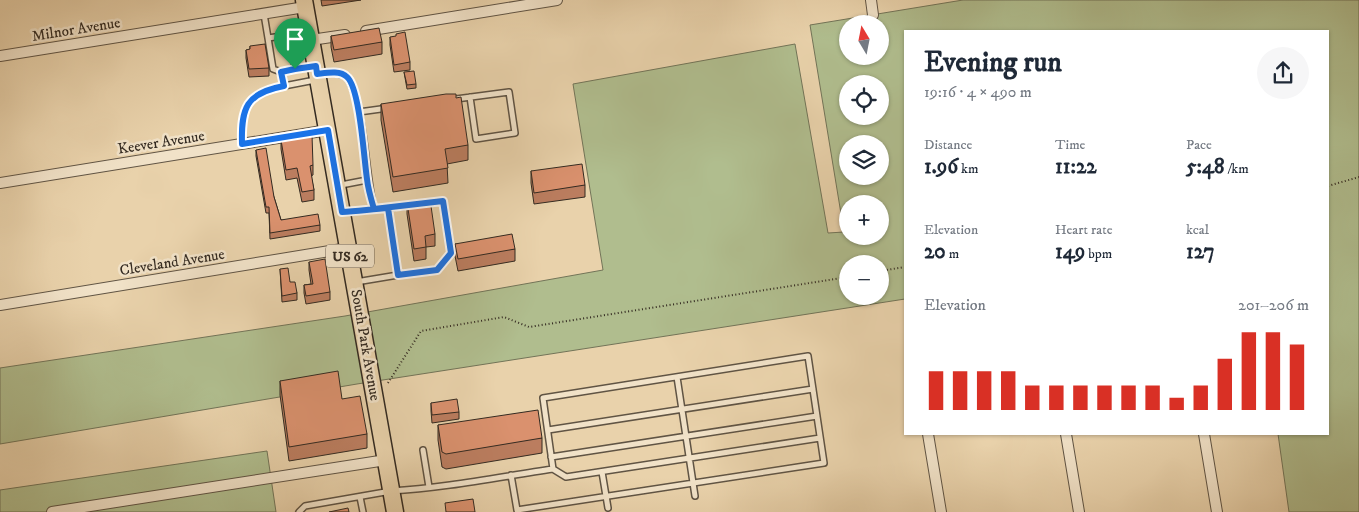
<!DOCTYPE html>
<meta charset="utf-8">
<style>
:root{--surface:#fff;--page:#f6f6f7;--text:#1f2937;--muted:#747a83;--accent:#d93025}
body{margin:0;font-family:"IM FELL DW Pica",serif;background:var(--page);color:var(--text);height:100vh;display:flex;flex-direction:column;font-size:19px;white-space:nowrap}
*{box-sizing:border-box;margin:0}
p{font-size:16px;color:var(--muted)}
.icon{flex:none;width:28px;height:28px;fill:none;stroke:currentColor;stroke-width:2;stroke-linecap:round;stroke-linejoin:round}
.map{position:relative;flex:1;overflow:hidden}
.details{position:absolute;left:904px;top:30px;width:425px;height:405px;display:flex;flex-direction:column;background:var(--surface);border-radius:0px;box-shadow:0 1px 4px #0004}
.details>*{flex:none}
.needle{width:32px;rotate:350deg}
.fabs{position:absolute;left:839px;top:15px;display:grid;gap:10px}
.fabs a{display:grid;place-items:center;width:50px;height:50px;border-radius:50%;background:var(--surface);box-shadow:0 1px 4px #0004;font-size:25px}
.pin{position:absolute;display:grid;place-items:center;width:42px;height:42px;color:#fff;margin:-51px -21px;border-radius:50% 50% 50% 0;rotate:-45deg;box-shadow:0 0 5px #0007}
.pin .icon{rotate:45deg}
.round{display:grid;place-items:center;flex:none;width:52px;height:52px;border-radius:26px;background:var(--page)}
.head{display:flex;align-items:center;justify-content:space-between;height:85px;padding:0 20px}
h1{font-size:28px;font-weight:700;line-height:38px}
.figures{display:grid;grid-template-columns:repeat(3,1fr);gap:8px;height:85px;padding:5px 20px}
.figures div{display:grid;align-content:center}
.figures b{font-size:21px;font-weight:700}
.figures small{font-size:14px;font-weight:400}
.figures p{font-size:14px}
.chart{height:140px;padding:10px 20px}
.chart p{display:flex;justify-content:space-between}
.chart svg{width:100%;height:90px;margin-top:5px;stroke:var(--accent);stroke-width:6}
.map>svg:first-child{display:block}
.green{fill:#b0bd8e;stroke:#727458;fill-rule:evenodd}
.lines{fill:none;stroke-linecap:round;stroke-linejoin:round}
.lane-casing{stroke:#605444;stroke-width:8}
.street-casing{stroke:#605444;stroke-width:12}
.primary-casing{stroke:#332a21;stroke-width:19}
.path{stroke:#332a21;stroke-width:2;stroke-dasharray:1 2.5;stroke-linecap:butt}
.lane{stroke:#f1e2c8;stroke-width:5}
.street{stroke:#f1e2c8;stroke-width:10}
.primary{stroke:#e9d2ab;stroke-width:16}
.wall{fill:#bb7d5f;stroke:#332a21}
.building{fill:#da916e;stroke:#332a21}
.route-casing{stroke:#fff;stroke-width:10}
.route{stroke:#1a73e8;stroke-width:6}
.labels{text-anchor:middle;stroke-width:5;stroke-linejoin:round;paint-order:stroke}
.shield{fill:#f1e2c8;stroke:#6c6153;stroke-width:1}
.shield-label{font-size:14px;font-weight:bold;fill:#332a21}
.street-label{font-size:15px;fill:#332a21;stroke:#f1e2c8}
</style>
<div class="map">
<svg width="1359" height="512" viewBox="0 0 1359 512">
<rect width="100%" height="100%" fill="#e9d2ab"/>
<filter id="stains"><feTurbulence type="fractalNoise" baseFrequency=".004" numOctaves="4"/><feColorMatrix values="0 0 0 0 .2 0 0 0 0 .09 0 0 0 0 .02 0 0 0 .5 -.17"/></filter>
<radialGradient id="worn" r=".72"><stop offset=".6" stop-color="#630" stop-opacity="0"/><stop offset="1" stop-color="#630" stop-opacity=".3"/></radialGradient>
<path class="green" d="M963,0H1359V512H1289L1278,434H1328V31H905V299L357,384L0,444V368L345,316L603,270L573,84L795,44L828,233L844,232L810,25ZM848,24H880V56H848ZM848,84H880V116H848ZM848,144H880V176H848ZM848,204H880V236H848ZM848,264H880V296H848Z
M267,451L276,512H0V490Z"/>
<g class="lines">
<defs>
<path id="lane" d="M264,14L268,38
M295,69L314,67
M281,72L273,69L268,38L289,35
M320,74L329,72L347,76C365,107 365,172 374,209
M284,86L315,80
M456,99L509,92L515,133L476,139L470,97
M359,112L388,108
M242,143C242,107 245,93 284,86L281,72L295,69L289,35L308,32
M341,185L367,180
M388,208L413,205
M345,212L388,208L398,275L356,282
M398,275L437,270L451,253L443,201L426,203
M677,377L695,496
M548,430L813,389
M423,450L429,487
M551,457L817,416
M553,469L566,477L820,438
M602,472L608,508
M360,497L363,512
M299,512L305,506L391,491C445,488 499,477 553,469L543,398L808,356L824,463L517,510L511,475"/>
<path id="street" d="M871,0L873,15
M366,31L557,0
M311,40L345,35
M0,56L305,7
M0,183L328,130
M0,305L348,248
M928,434L941,512
M1066,434L1079,512
M1204,434L1217,512
M52,512L386,460"/>
<path id="primary" d="M304,0L395,512"/>
</defs>
<use href="#lane" class="lane-casing"/>
<use href="#street" class="street-casing"/>
<use href="#primary" class="primary-casing"/>
<path class="path" d="M1328,186L1359,177
M880,271L905,267
M388,383L421,331L504,317L529,327L848,277"/>
<use href="#lane" class="lane"/>
<use href="#street" class="street"/>
<use href="#primary" class="primary"/>
</g>
<path class="wall" d="M321,0H361L322,6Z
M331,36L382,42V54L334,62L331,47Z
M390,37L410,62V70L394,72L390,45Z
M250,46L269,68V76L249,77L246,58V50H250Z
M404,72L416,84V88L407,89Z
M381,104L468,145V160L447,164L448,183L393,192L381,120Z
M281,140L313,165V175L311,176L314,190V200L302,202L297,178L286,180L281,149Z
M256,150L274,197L281,220L320,225V231L270,239L269,213H266L256,156Z
M531,171L585,185V197L534,204L531,183Z
M407,202L435,234V246L426,247V259L414,261L407,214Z
M455,244L515,249V261L458,271L455,256Z
M309,262L330,292V300L306,304L304,293V285L311,284L309,270Z
M280,269L290,282L297,293V300L282,302Z
M280,381L342,399L367,434V448L289,461L280,395Z
M431,403L459,412V419L432,423L431,411Z
M438,425L542,438V453L446,469L442,467L438,440Z"/>
<path class="building" d="M379,28L382,42L334,50L331,36Z
M405,32L410,62L394,65L390,37L396,36V34Z
M265,44L269,68L249,69L246,50L250,49V46Z
M414,71L416,84L407,85L404,72Z
M446,94H456V98L461,97L468,145L445,149L448,168L393,177L381,104Z
M312,135L313,165L310,166L314,190L302,192L297,168L286,170L281,140Z
M266,148L274,197L281,220L318,214L320,225L270,233L269,207H266L256,150Z
M582,164L585,185L534,193L531,171Z
M430,199L435,234L425,236L426,247L414,249L407,202Z
M512,234L515,249L458,259L455,244Z
M325,259L330,292L306,296L304,285L313,284L309,262Z
M288,268L290,282H295L297,293L282,296L280,269Z
M338,371L342,399L360,396L367,434L289,447L280,381Z
M457,399L459,412L432,415L431,403Z
M538,410L542,438L446,454L442,452L438,425Z
M473,499L475,512H446L445,503Z
M348,508L349,512H329Z"/>
<g class="lines">
<defs>
<path id="route" d="M295,69L281,72L284,86C246,93 241,108 242,144L328,130L342,212C358,211 373,209 388,208L398,275L437,270L451,253L443,201L374,209C371,199 368,189 367,179C364,160 360,88 347,77C340,70 326,73 317,74L316,66L295,69"/>
</defs>
<use href="#route" class="route-casing"/>
<use href="#route" class="route"/>
</g>
<g class="labels">
<rect class="shield" x="326" y="244.5" width="48" height="23" rx="4"/>
<g class="shield-label">
<text x="350" y="261">US 62</text>
</g>
<g class="street-label">
<text transform="translate(76 29) rotate(-9)" y="5">Milnor Avenue</text>
<text transform="translate(161 142) rotate(-9)" y="5">Keever Avenue</text>
<text transform="translate(172 262) rotate(-9)" y="5">Cleveland Avenue</text>
<text transform="translate(366 345) rotate(80)" y="5">South Park Avenue</text>
</g>
</g>
<rect width="100%" height="100%" filter="url(#stains)"/>
<rect width="100%" height="100%" fill="url(#worn)"/>
</svg>
<div class="fabs">
<a><svg class="needle" viewBox="-14 -14 28 28"><path d="M0-13l5 13h-10z" fill="#e53935"/><path d="M0 13l5-13h-10z" fill="#747a83"/></svg></a>
<a><svg class="icon" aria-label="locate" viewBox="0 0 24 24"><circle cx="12" cy="12" r="6"/><path d="M12 2v4M12 18v4M2 12h4M18 12h4"/></svg></a>
<a><svg class="icon" aria-label="layers" viewBox="0 0 24 24"><path d="M12 4l9 5-9 5-9-5zM3 14l9 5 9-5"/></svg></a>
<a>+</a>
<a>−</a>
</div>
<div class="pin" style="left:295px;top:69px;background:#1e9e55"><svg class="icon" aria-label="arrive" viewBox="0 0 24 24"><path d="M6 21V4h12l-3 4 3 4H6"/></svg></div>
<section class="details">
<div class="head"><div><h1>Evening run</h1><p>19:16 · 4 × 490 m</p></div><a class="round"><svg class="icon" aria-label="share" viewBox="0 0 24 24"><path d="M12 15V3M7 8l5-5 5 5M5 13v7h14v-7"/></svg></a></div>
<div class="figures">
<div><p>Distance</p><b>1.96<small> km</small></b></div>
<div><p>Time</p><b>11:22</b></div>
<div><p>Pace</p><b>5:48<small> /km</small></b></div>
</div>
<div class="figures">
<div><p>Elevation</p><b>20<small> m</small></b></div>
<div><p>Heart rate</p><b>149<small> bpm</small></b></div>
<div><p>kcal</p><b>127</b></div>
</div>
<div class="chart"><p><span>Elevation</span>201–206 m</p>
<svg viewBox="0 0 160 44" preserveAspectRatio="none"><path d="M5 44V25M15 44V25M25 44V25M35 44V25M45 44V32M55 44V32M65 44V32M75 44V32M85 44V32M95 44V32M105 44V38M115 44V32M125 44V19M135 44V6M145 44V6M155 44V12"/></svg>
</div>
</section>
</div>
